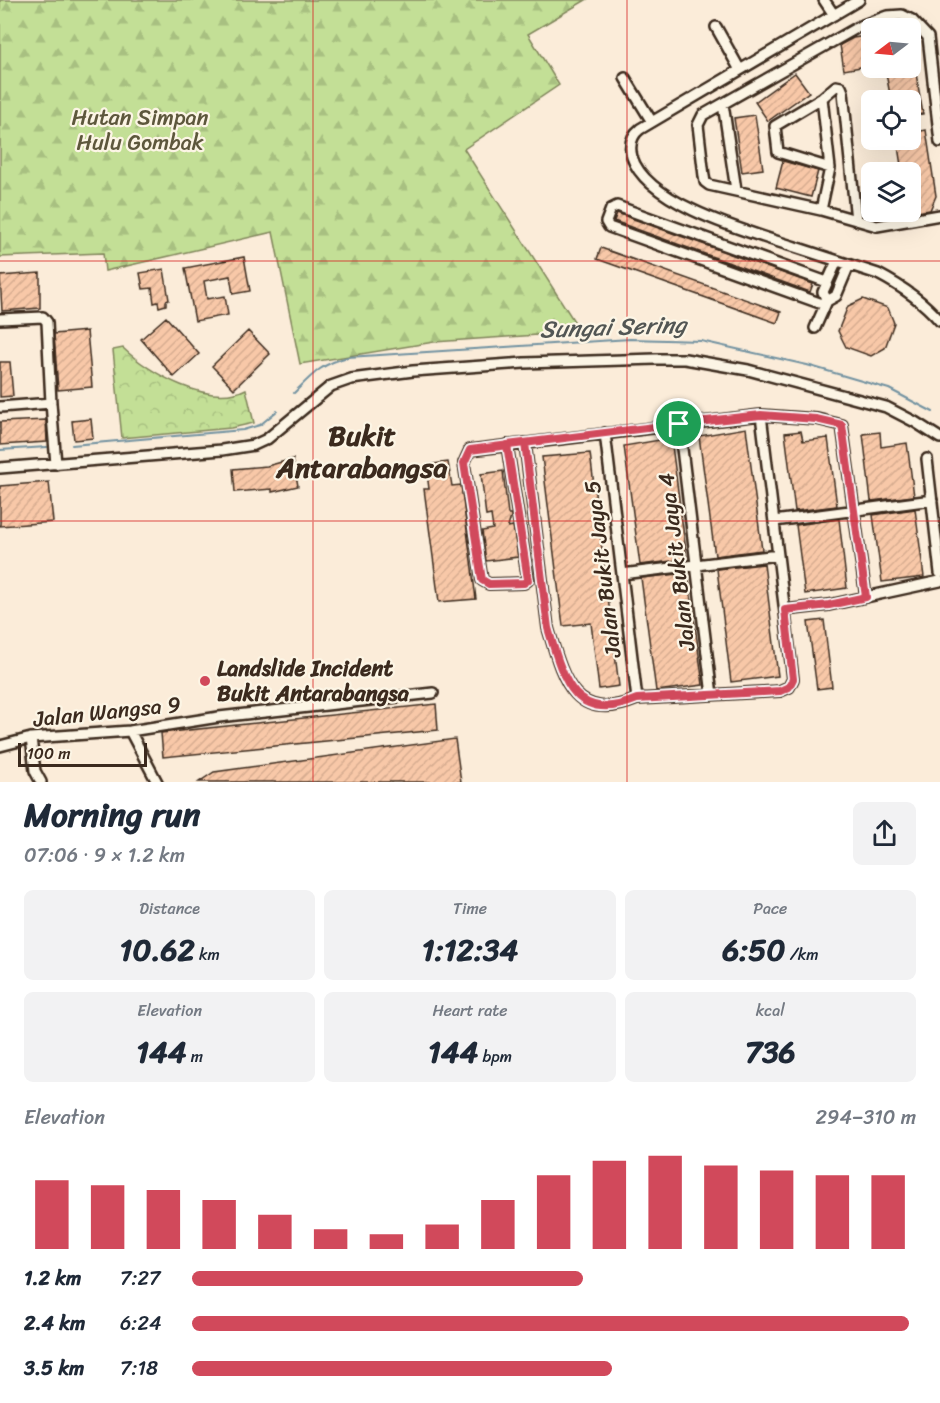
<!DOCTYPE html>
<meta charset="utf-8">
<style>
:root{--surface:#fff;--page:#f2f2f3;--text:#1f2937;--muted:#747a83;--accent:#d1495b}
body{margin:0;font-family:Sriracha,sans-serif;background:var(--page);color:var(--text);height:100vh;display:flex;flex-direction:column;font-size:22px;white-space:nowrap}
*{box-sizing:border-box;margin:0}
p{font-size:20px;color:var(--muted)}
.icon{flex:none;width:33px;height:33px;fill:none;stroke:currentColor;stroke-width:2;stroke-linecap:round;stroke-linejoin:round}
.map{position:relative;height:782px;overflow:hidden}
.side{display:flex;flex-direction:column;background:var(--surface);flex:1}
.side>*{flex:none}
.needle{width:39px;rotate:254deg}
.tools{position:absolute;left:861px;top:18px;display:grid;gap:12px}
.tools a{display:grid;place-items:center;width:60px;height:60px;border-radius:9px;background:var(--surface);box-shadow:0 6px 24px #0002;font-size:30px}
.scale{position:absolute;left:18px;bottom:15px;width:129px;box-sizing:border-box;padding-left:6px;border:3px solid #3b2a1e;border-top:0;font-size:16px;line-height:21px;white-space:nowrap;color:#3b2a1e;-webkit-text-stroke:4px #fcf5e5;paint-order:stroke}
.pin{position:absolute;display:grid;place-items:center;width:51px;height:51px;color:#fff;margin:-26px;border:3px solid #fff;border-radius:50%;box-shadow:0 2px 6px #0007}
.round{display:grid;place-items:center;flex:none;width:63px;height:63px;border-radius:9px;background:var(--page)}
.headline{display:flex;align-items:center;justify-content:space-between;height:102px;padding:0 24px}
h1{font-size:33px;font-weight:700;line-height:45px}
.figures{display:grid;grid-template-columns:repeat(3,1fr);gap:9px;height:102px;padding:6px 24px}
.figures div{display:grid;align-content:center;border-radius:9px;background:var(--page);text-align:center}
.figures b{font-size:30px;font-weight:700}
.figures small{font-size:16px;font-weight:400}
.figures p{font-size:16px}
.chart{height:168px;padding:12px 24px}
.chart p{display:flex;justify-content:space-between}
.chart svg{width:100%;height:108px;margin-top:6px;stroke:var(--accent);stroke-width:6}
ul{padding:0 24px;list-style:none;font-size:20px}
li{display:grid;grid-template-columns:96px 72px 1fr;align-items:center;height:45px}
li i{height:15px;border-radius:8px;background:var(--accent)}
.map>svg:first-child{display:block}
.forest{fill:url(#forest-firs);stroke:#7f845a;stroke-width:1.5}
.park{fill:url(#park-crowns);stroke:#7f845a;stroke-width:1.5}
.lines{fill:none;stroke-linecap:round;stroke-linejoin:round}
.stream{stroke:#7292a1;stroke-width:2}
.building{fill:url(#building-hatch);stroke:#3b2a1e;stroke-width:1.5}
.minor-casing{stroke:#3b2a1e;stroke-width:14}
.minor{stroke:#fcf5e5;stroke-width:9}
.route-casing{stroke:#fff;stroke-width:12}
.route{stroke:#d1495b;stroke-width:8}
.grid{fill:none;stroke:#d62828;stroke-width:1.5;stroke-opacity:0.55}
.poi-dot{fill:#d1495b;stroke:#fcf5e5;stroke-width:2}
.labels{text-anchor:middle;stroke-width:4.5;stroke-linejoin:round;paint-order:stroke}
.park-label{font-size:22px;fill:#5d573c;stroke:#fcf5e5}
.street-label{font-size:22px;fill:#3b2a1e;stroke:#fcf5e5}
.poi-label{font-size:22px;font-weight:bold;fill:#3b2a1e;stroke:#fcf5e5;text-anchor:start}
.water-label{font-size:24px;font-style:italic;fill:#525654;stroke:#fcf5e5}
.district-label{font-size:28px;font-weight:bold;fill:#3b2a1e;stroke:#fcf5e5}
</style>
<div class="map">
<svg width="940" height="782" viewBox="0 0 940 782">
<defs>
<pattern id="forest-firs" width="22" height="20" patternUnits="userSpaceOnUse" patternTransform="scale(1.5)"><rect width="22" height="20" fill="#c3df96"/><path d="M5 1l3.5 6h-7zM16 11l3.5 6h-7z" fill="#a8c081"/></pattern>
<pattern id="park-crowns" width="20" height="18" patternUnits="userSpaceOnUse" patternTransform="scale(1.5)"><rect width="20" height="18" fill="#c3df96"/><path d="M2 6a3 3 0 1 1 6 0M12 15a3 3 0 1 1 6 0" fill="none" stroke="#a8c081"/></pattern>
<pattern id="building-hatch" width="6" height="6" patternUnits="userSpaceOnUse" patternTransform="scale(1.5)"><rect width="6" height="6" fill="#f8c8a8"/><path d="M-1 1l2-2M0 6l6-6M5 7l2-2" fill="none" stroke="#d6ac90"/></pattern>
</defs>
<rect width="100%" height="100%" fill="#fbecd9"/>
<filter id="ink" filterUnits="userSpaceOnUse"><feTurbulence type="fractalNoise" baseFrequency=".0167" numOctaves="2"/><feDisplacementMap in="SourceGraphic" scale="12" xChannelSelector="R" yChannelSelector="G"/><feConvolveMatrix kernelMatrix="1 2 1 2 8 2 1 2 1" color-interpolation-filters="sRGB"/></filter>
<g filter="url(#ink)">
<path class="forest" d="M0,0H586L528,34L559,85L464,149L581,332L434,342L300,364L273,232L105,271L103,253L0,257Z"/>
<path class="park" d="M123,348C149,373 210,408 246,389L254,423L231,428L122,438L113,350Z"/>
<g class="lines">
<path class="stream" d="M294,393C313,374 321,364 348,357L630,339L701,341L807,365L889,389L933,412
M72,445L243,430L260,425L277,411
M0,450L47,447"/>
</g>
<path class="building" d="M872,35V65L844,70L840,45L853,38Z
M885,68H915L923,114L910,116V100H891Z
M795,73L809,92L768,121L755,102Z
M755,115L763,169L742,172L734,118Z
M926,130L936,196L930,210L910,213V172H902L897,140H910V133Z
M783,161L818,171L811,197L776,188Z
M872,188V211H868L864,189Z
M868,212H899V215L877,219L868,217Z
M617,213L813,284L810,292L614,221Z
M601,248L781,312L777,323L597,259Z
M244,257L250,291L233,294L230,276L204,281L207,299L225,296L228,315L195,321L185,268Z
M164,269L169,300L166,301V305L159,307L158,302L154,303L152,288L143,289L140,273Z
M40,273V308L2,311L0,276Z
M863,299L888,308L894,323L885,348L871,356L846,347L838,331L848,306Z
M166,317L199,354L174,377L141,339Z
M87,331L92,387L58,390L54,334Z
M248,331L270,354L234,389L212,366Z
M0,362H10L13,396L0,397Z
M91,419L93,438L74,440L72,421Z
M46,420L47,442L0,445V422Z
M746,428L762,550L715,556L699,436Z
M801,431L803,441L828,438L837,506L795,511L785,433Z
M880,432L881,447L907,443L914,496L871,501L863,434Z
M671,438L687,559L640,565L624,446Z
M590,453L619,686L599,689L591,623L563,626L542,457Z
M293,459L298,486L272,492V489L235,492L233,469L267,466Z
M448,462L452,486L461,485L476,599L439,602L424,489H429L426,465Z
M503,471L508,514H511V517L508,527L513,526L518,557L486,561L482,531L493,529L491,515L486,516L481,474Z
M49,482L53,522L0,526V486Z
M915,509L924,577L882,582L873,515Z
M839,519L847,588L805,594L796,525Z
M764,564L778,676L731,682L717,569Z
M688,573L703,685L656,691L641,578Z
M824,620L832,687L817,689L808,622Z
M436,704L438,730L163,757L161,733Z
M455,739L461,782H199L214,772Z"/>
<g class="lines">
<defs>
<path id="minor" d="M824,0L834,15
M859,0L640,129C631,136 629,146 632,157C647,205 752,233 795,247C823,256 850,265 878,274C901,286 923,301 940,321
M716,27L740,70
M625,78L652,122
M723,104L736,190
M940,142L928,37L912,20L902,15L887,16L860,26L703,115L698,125L704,176L705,182L709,185L821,210L877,226L940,215
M830,168L778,152L775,126L822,98L836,86L841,87L843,92L856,220
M821,210L830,168L822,98
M827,301L823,292L837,261
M825,305L609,227L606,222L611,209L617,206L827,282
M0,319L43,317L47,322L51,403L56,464
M815,328L827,301L836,296L849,265
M0,407L51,403
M679,424L712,695
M605,433L637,699
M525,443L548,628C563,679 574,725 637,699L780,691L789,687L793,679L761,415
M507,445L528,580L524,583L489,584L482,580L464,463L470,450L761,415L817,419L842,425L866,597
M927,459L940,573
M0,468L222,450L254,445L267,439L331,386L351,379L413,371L524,363L656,359H685L748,370L886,407L915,422L940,438
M774,521L932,500
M622,574L778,555
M785,610L829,605L940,581
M130,731L157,782
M31,738L35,771L41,782
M0,746L31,738L130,731L219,717L433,693"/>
</defs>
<use href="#minor" class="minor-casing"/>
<use href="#minor" class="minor"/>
</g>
</g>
<g class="lines" filter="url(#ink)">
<defs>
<path id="route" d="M679,424L507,445L528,580L524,583L489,584L482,580L464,463L470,450L525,443L548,628C563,679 574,725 637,699L780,691L789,687L793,679L785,610L829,605L866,597L842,425L816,419L761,415L679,424"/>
</defs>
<use href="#route" class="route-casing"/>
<use href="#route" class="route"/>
</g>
<path class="grid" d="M313,0V782M627,0V782M0,261H940M0,521H940"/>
<circle class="poi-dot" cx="205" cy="681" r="6"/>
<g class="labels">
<g class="park-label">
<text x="140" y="125">Hutan Simpan<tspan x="140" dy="25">Hulu Gombak</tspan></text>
</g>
<g class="street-label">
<text transform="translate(676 562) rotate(-97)" y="8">Jalan Bukit Jaya 4</text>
<text transform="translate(602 569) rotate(-97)" y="8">Jalan Bukit Jaya 5</text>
<text transform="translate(107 711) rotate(-6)" y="8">Jalan Wangsa 9</text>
</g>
<g class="poi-label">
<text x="217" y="676">Landslide Incident<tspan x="217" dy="25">Bukit Antarabangsa</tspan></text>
</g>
<g class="water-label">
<text transform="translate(613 327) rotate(-2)" y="8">Sungai Sering</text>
</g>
<g class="district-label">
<text x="362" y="445">Bukit<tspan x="362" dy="32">Antarabangsa</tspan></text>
</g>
</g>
</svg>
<div class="tools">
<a><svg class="needle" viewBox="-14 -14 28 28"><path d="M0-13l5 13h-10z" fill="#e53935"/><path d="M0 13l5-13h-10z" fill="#747a83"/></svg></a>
<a><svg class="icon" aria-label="locate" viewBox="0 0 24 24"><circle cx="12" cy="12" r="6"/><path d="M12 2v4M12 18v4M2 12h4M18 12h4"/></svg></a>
<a><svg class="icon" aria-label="layers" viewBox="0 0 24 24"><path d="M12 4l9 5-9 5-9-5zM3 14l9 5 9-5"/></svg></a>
</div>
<div class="scale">100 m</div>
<div class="pin" style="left:679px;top:424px;background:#1e9e55"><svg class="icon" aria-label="arrive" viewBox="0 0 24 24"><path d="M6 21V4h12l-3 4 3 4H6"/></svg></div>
</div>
<section class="side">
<div class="headline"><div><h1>Morning run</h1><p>07:06 · 9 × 1.2 km</p></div><a class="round"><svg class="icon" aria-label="share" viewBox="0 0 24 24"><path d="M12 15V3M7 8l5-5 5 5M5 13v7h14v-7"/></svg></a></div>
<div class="figures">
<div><p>Distance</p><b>10.62<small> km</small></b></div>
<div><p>Time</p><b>1:12:34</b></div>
<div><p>Pace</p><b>6:50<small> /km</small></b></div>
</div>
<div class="figures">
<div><p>Elevation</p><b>144<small> m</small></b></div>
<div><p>Heart rate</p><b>144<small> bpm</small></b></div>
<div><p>kcal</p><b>736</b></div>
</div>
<div class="chart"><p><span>Elevation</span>294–310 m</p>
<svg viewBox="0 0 160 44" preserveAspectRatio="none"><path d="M5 44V16M15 44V18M25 44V20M35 44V24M45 44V30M55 44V36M65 44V38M75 44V34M85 44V24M95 44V14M105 44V8M115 44V6M125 44V10M135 44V12M145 44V14M155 44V14"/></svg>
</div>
<ul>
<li><b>1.2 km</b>7:27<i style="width:54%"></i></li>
<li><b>2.4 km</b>6:24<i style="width:99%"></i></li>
<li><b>3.5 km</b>7:18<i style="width:58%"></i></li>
</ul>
</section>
